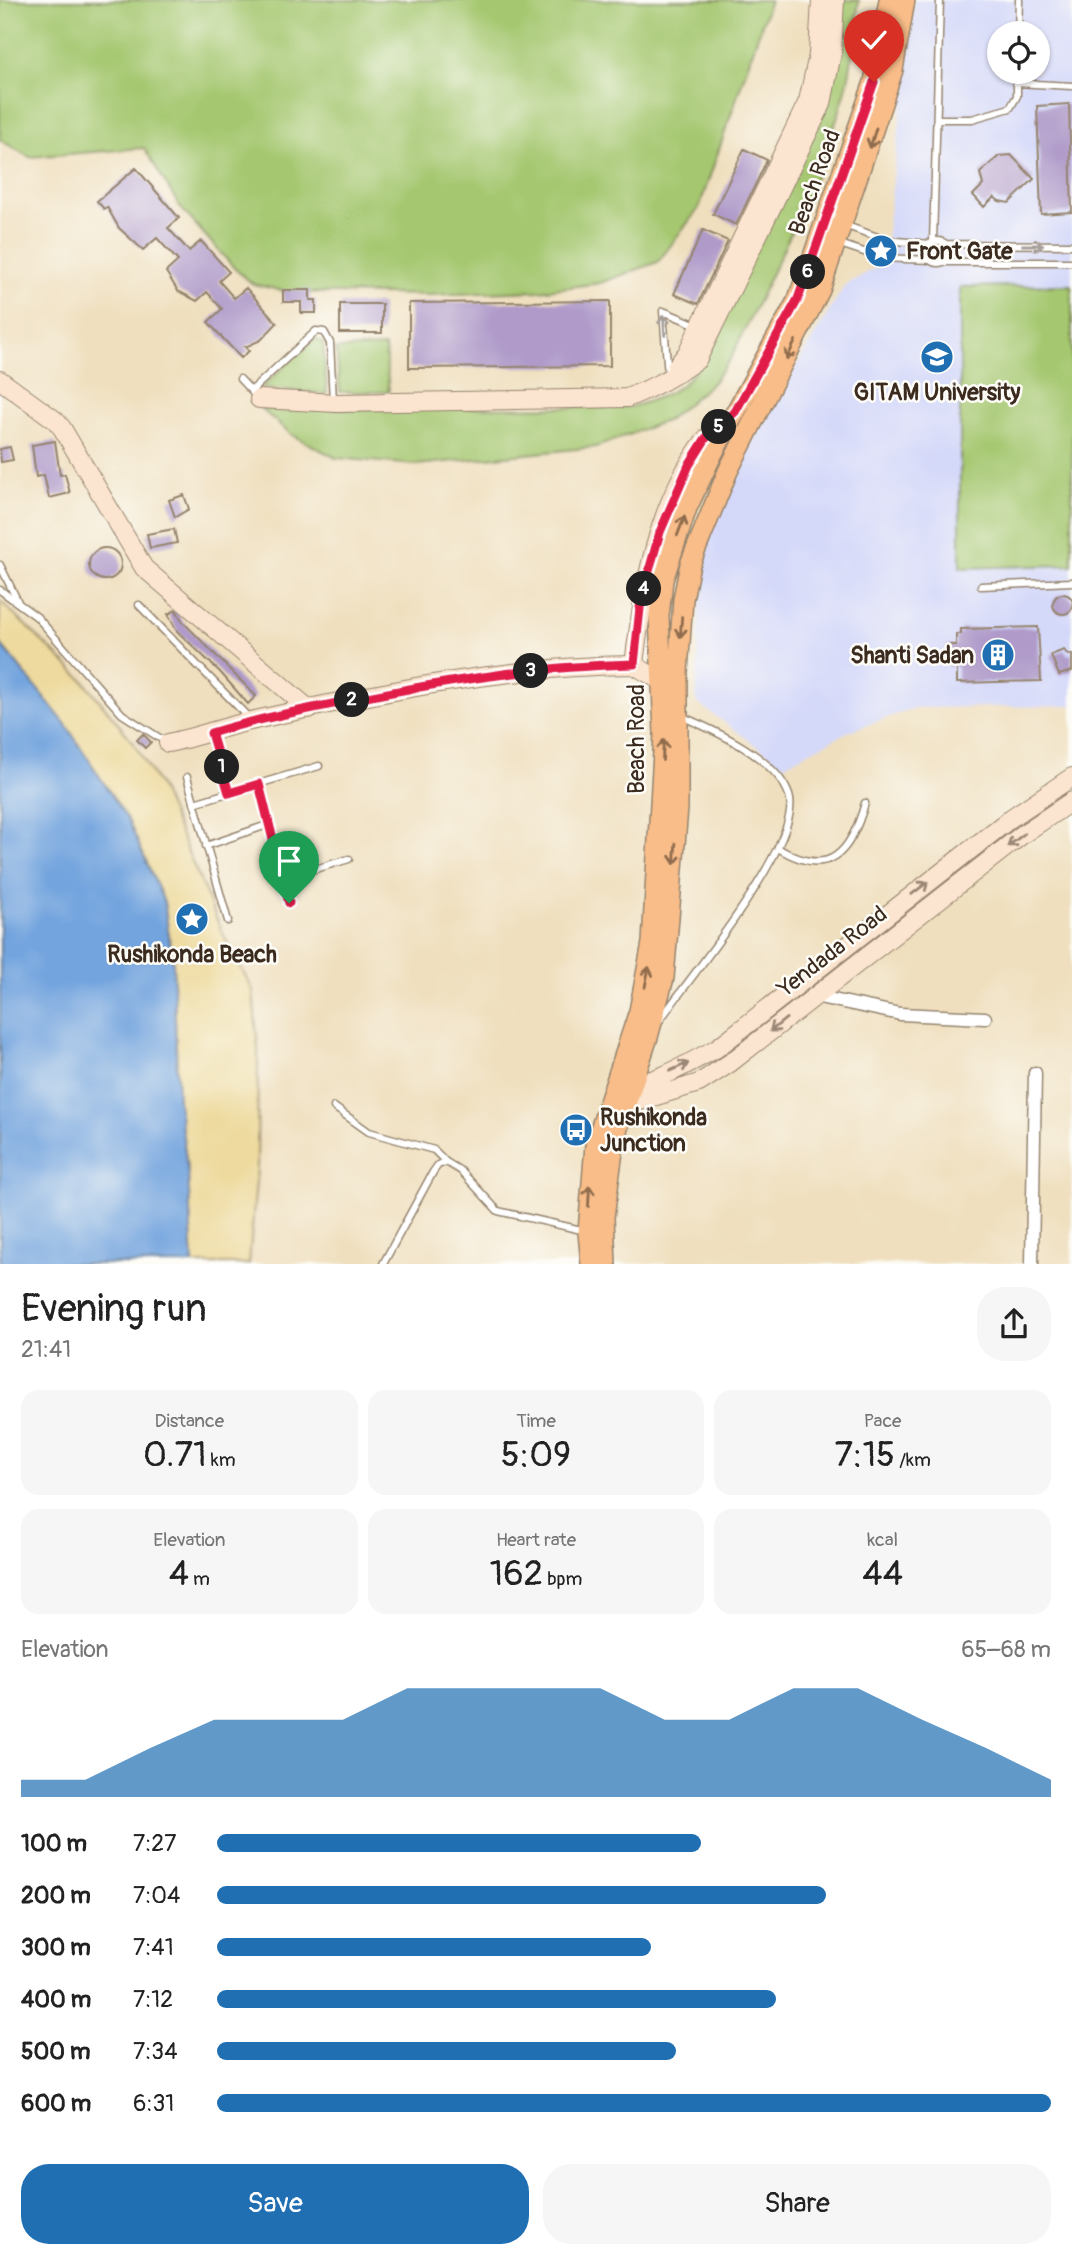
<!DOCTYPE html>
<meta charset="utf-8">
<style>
:root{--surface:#fff;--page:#f6f6f6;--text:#222;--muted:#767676;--accent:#1f6fb2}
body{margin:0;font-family:Pangolin,sans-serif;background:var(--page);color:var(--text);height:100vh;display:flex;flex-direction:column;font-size:26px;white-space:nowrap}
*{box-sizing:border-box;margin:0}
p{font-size:23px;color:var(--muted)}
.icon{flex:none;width:38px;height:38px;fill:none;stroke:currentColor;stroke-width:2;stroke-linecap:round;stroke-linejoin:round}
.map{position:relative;height:1264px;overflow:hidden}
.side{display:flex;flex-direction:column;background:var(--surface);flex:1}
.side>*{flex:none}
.tools{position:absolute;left:987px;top:21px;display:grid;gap:14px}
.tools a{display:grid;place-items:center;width:63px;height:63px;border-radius:50%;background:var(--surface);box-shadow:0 2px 5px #0004;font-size:35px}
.pin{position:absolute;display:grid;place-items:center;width:60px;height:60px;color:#fff;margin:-72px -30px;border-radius:50% 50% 50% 0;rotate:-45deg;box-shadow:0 0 7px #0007}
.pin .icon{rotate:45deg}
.km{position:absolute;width:35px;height:35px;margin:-18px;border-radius:50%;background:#222;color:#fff;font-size:19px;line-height:35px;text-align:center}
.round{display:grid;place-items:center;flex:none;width:74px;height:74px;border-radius:28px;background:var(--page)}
.overview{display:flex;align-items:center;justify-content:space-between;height:119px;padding:0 21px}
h1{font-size:38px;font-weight:600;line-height:52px}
.metrics{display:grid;grid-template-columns:repeat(3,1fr);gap:10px;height:119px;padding:7px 21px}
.metrics div{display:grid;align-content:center;border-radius:18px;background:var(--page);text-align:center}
.metrics b{font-size:35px;font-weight:600}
.metrics small{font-size:19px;font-weight:400}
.metrics p{font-size:19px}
.chart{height:196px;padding:14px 21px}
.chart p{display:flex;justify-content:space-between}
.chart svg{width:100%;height:126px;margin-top:7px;fill:var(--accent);opacity:.7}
.action{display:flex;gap:14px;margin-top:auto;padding:14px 21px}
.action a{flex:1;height:80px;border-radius:28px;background:var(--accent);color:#fff;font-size:28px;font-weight:600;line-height:80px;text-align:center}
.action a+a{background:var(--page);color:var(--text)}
ul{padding:0 21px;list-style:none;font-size:23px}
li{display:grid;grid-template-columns:112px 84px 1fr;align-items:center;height:52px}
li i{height:18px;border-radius:9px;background:var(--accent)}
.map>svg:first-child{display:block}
.built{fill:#d4d8f9;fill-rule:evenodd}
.green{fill:#a5c76f;stroke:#707846;stroke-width:2}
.sand{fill:#eeda9e;stroke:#94825e;stroke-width:2}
.water{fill:#73a4de;stroke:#57677e;stroke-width:2}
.building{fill:#af9ac9}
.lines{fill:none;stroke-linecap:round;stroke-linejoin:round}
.lane-casing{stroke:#95846e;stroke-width:9}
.street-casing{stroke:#95846e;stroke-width:15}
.secondary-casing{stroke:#95846e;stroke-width:20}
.primary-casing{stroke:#95846e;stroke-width:22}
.lane{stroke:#fff;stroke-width:6}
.street{stroke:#fff;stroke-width:12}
.secondary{stroke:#fce5d0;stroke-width:18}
.primary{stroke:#f8bd89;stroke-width:19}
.oneway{stroke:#906c4e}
.oneway2{stroke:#a79f9a}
.oneway3{stroke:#9c8877}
.route-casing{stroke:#fff;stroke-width:14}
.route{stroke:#e11d48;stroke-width:9}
.labels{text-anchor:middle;stroke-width:5;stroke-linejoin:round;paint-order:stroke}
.street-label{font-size:23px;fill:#3b2a1e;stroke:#fdfcf7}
.poi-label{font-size:23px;font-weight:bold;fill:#3b2a1e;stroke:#fdfcf7;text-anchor:start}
</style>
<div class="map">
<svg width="1072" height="1264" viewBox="0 0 1072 1264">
<rect width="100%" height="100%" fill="#fdfcf7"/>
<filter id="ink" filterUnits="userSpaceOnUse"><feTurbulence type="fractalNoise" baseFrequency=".0143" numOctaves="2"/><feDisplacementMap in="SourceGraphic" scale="14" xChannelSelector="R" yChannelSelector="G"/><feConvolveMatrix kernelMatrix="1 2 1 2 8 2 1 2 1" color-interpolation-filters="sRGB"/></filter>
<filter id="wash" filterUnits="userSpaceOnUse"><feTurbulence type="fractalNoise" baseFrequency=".00686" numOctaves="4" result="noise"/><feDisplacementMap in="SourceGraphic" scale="28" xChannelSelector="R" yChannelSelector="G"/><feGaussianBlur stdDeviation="1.57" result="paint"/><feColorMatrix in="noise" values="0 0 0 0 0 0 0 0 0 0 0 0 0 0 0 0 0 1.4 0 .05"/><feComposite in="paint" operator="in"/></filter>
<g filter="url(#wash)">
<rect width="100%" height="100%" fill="#efdfbe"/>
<path class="built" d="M914,0H1072V706L914,708L850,731L783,765L696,702L700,583L709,538L758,429L845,285L886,262V240ZM999,33H1038V72H999Z"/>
<path class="green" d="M0,0H770L699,208L658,262L600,283L539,291L429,295L288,292L253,284L235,269L180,207L144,148L29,157L0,140Z
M842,0H859C854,33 853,68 843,100C816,189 771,274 731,358L712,383L668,420L596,447L416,465L336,458L292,435L261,409L630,407C676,394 687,386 713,346Z
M1072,285V565L960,568V287Z
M315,338L323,343L327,394L261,388Z
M385,347L389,392H340L336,349Z"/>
<path class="sand" d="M0,601L83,680L133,742L160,787L224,936L253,990L258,1049L257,1169L249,1264H193L188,1174L178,1100L173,963L164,902L129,822L65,724L0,643Z"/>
<path class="water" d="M0,643L65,723L129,822L164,902L173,963L178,1100L188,1174L193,1264H0Z"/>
<g id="blocks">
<path class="building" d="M1069,104L1072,212L1041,214L1037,106Z
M744,149L767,160L736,225L713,214Z
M1011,155L1034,179L1009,203L999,201L994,197L984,207L973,195L983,185L980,173L999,156Z
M136,168L179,218L168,228L189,251L201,241L229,272L219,281L234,298L246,288L277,323L261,340L245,347L249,351L241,358L208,322L222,309L207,292L197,301L178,291L166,272L178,261L157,238L143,250L119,228L107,207L104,209L97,201Z
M703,230L728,241L698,304L674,294Z
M283,290H310V300H316V313H301V302H283Z
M610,301V366L409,368V303Z
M340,304H382V333H340Z
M55,441L60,475L65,474L70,493L49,498L44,475L36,477L32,445Z
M10,447L13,460L1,462L0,449Z
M184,495L189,509L175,517L169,500Z
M174,529L177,543L150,548L147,534Z
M89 564a16 16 0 1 1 32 0a16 16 0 1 1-32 0Z
M1053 604a10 10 0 1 1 20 0a10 10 0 1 1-20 0Z
M176,610L183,622L256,696L248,704L220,672L177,631L168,614Z
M1038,627L1041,681L957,683V666H948L947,645H956V634H961V629Z
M1064,650L1068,655L1072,654V671L1059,675L1051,655Z
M143,734L151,742L145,748L137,740Z"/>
</g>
</g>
<g filter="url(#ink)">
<use href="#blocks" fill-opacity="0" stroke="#95846e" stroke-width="2"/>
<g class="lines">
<defs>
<path id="lane" d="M1018,33L1019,0
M1016,83L1072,86
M937,119H972L1010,108L1017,96V72
M844,225L886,240L930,244
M927 252a11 11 0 1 1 22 0a11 11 0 1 1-22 0Z
M933,242L940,0
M840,244L882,258L930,260
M946,244L1072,245
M942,262H1072
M668,376L663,311L699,326
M240,379L253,393
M251,391L316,331L324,332L330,343L333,400
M0,565L18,602
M981,586L1072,582
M0,590L37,617L122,714L166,742
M139,605L250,719
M212,734L229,793
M187,777L228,921
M259,784L289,903
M194,803L319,766
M206,846L270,824
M778,848C830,880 851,852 865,803
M285,878L349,859
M660,1020C688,980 805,840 789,795C776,758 716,731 683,717
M334,1107L369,1132L434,1150L446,1162
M383,1264L433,1172L438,1165L446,1162L461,1171L498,1211L586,1231"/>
<path id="street" d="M814,996L900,1014L985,1018
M1032,1264L1035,1073"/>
<path id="secondary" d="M676,367L687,353L808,101L818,55L821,0
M0,380L55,420L62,428L144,568L309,709
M259,399L337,403L627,398C653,388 675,376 697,360L822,104L832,53L835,0
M661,681L634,665C643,588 657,503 705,440C712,430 724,423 733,415
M168,743C198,737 226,726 255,720C380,692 506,666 634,665
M621,1086C654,1085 689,1063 717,1048L1011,818L1072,777
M614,1106H624L699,1083L730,1063L1023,834L1072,801"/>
<path id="primary" d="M591,1264L588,1232L595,1145L639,1011L652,943L664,734L659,616L663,580L687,508L713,453L798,299L874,82L889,0
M606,1264L604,1217L615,1137L648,1037L664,978L678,808V672L683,599L690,564L728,471L820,290L893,70L905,0"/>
</defs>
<use href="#lane" class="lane-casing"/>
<use href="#street" class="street-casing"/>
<use href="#secondary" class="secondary-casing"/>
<use href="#primary" class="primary-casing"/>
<use href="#lane" class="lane"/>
<use href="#street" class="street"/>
<use href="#secondary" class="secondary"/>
<use href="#primary" class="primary"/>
</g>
<defs><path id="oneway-shaft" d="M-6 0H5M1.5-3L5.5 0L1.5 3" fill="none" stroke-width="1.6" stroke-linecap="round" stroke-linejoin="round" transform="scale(1.75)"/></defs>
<g class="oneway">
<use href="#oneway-shaft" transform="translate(873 138) rotate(107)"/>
<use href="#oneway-shaft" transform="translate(791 350) rotate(116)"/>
<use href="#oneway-shaft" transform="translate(681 526) rotate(-69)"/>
<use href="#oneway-shaft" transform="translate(681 627) rotate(94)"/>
<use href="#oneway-shaft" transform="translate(663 750) rotate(-87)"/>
<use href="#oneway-shaft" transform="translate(675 854) rotate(94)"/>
<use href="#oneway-shaft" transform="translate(647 977) rotate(-79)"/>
<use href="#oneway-shaft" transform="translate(589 1196) rotate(-87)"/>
</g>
<g class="oneway2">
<use href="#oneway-shaft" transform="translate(1033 245)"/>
<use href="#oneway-shaft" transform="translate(664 325) rotate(-94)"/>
</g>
<g class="oneway3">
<use href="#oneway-shaft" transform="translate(1016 840) rotate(143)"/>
<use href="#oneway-shaft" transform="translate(920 888) rotate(-38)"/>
<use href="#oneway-shaft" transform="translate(778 1025) rotate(141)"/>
<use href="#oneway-shaft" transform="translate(679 1067) rotate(-23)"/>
</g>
</g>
<g class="lines" filter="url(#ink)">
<defs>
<path id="route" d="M289,903L259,784L229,793L211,733C258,718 305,710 352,700C445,681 539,666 634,664L641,599L660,532L689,465L706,438L735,412L798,299L874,82"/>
</defs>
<use href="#route" class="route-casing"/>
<use href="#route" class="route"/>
</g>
<defs>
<symbol id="sight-disc" viewBox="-11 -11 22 22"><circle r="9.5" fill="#1f6fb2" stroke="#fdfcf7"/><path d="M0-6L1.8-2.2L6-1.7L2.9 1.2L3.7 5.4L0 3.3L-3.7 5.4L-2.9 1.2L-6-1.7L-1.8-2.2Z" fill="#fff"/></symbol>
<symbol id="university-disc" viewBox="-11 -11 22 22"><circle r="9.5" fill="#1f6fb2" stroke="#fdfcf7"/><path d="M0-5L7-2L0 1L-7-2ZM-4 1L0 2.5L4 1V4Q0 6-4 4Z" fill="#fff"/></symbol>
<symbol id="building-disc" viewBox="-11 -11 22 22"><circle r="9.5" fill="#1f6fb2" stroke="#fdfcf7"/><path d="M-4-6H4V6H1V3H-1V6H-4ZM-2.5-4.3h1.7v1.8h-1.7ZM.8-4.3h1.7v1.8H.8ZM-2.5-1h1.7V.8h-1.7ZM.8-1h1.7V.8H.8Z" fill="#fff"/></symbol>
<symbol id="bus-disc" viewBox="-11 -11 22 22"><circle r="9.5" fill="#1f6fb2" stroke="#fdfcf7"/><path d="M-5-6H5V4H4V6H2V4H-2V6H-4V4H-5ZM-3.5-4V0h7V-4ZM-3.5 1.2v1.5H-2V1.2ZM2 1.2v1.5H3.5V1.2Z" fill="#fff"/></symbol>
</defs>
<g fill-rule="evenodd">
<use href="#sight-disc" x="862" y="232" width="38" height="38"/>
<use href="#university-disc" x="918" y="338" width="38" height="38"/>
<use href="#building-disc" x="979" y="636" width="38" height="38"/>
<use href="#sight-disc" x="173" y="900" width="38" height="38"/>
<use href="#bus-disc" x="557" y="1111" width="38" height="38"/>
</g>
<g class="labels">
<g class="street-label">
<text transform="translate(814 182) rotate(-70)" y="8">Beach Road</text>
<text transform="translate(636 739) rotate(-90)" y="8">Beach Road</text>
<text transform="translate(832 951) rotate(-38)" y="8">Yendada Road</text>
</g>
<g class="poi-label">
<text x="906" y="259">Front Gate</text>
<text x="937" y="400" text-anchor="middle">GITAM University</text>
<text x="974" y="663" text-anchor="end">Shanti Sadan</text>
<text x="192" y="962" text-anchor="middle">Rushikonda Beach</text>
<text x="600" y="1125">Rushikonda<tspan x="600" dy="26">Junction</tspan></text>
</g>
</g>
</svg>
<div class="tools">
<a><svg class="icon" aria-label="locate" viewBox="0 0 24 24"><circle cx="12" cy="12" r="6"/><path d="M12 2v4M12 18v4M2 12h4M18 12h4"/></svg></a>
</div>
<div class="pin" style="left:289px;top:903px;background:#1e9e55"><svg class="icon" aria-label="arrive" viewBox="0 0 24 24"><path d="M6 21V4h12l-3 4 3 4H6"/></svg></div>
<div class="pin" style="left:874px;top:82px;background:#d93025"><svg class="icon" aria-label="check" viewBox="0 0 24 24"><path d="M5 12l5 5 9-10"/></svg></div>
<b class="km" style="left:222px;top:767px">1</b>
<b class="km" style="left:352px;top:700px">2</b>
<b class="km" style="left:531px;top:671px">3</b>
<b class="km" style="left:644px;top:589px">4</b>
<b class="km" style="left:719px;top:427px">5</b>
<b class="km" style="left:808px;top:272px">6</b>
</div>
<section class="side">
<div class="overview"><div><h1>Evening run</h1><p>21:41</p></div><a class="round"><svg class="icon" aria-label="share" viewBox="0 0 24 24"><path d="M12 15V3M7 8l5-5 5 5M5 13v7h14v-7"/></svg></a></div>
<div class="metrics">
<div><p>Distance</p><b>0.71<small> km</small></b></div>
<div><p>Time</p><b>5:09</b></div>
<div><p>Pace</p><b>7:15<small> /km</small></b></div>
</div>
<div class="metrics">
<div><p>Elevation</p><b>4<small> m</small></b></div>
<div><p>Heart rate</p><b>162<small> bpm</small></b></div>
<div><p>kcal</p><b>44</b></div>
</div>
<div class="chart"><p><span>Elevation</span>65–68 m</p>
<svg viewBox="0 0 160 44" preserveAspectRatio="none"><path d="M0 44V38L10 38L20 27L30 17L40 17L50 17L60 6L70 6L80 6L90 6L100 17L110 17L120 6L130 6L140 17L150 27L160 38V44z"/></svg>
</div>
<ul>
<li><b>100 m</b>7:27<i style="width:58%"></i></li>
<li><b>200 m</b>7:04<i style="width:73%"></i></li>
<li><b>300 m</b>7:41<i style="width:52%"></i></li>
<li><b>400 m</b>7:12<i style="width:67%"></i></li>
<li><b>500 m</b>7:34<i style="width:55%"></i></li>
<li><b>600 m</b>6:31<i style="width:100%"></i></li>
</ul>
<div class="action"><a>Save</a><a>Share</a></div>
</section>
